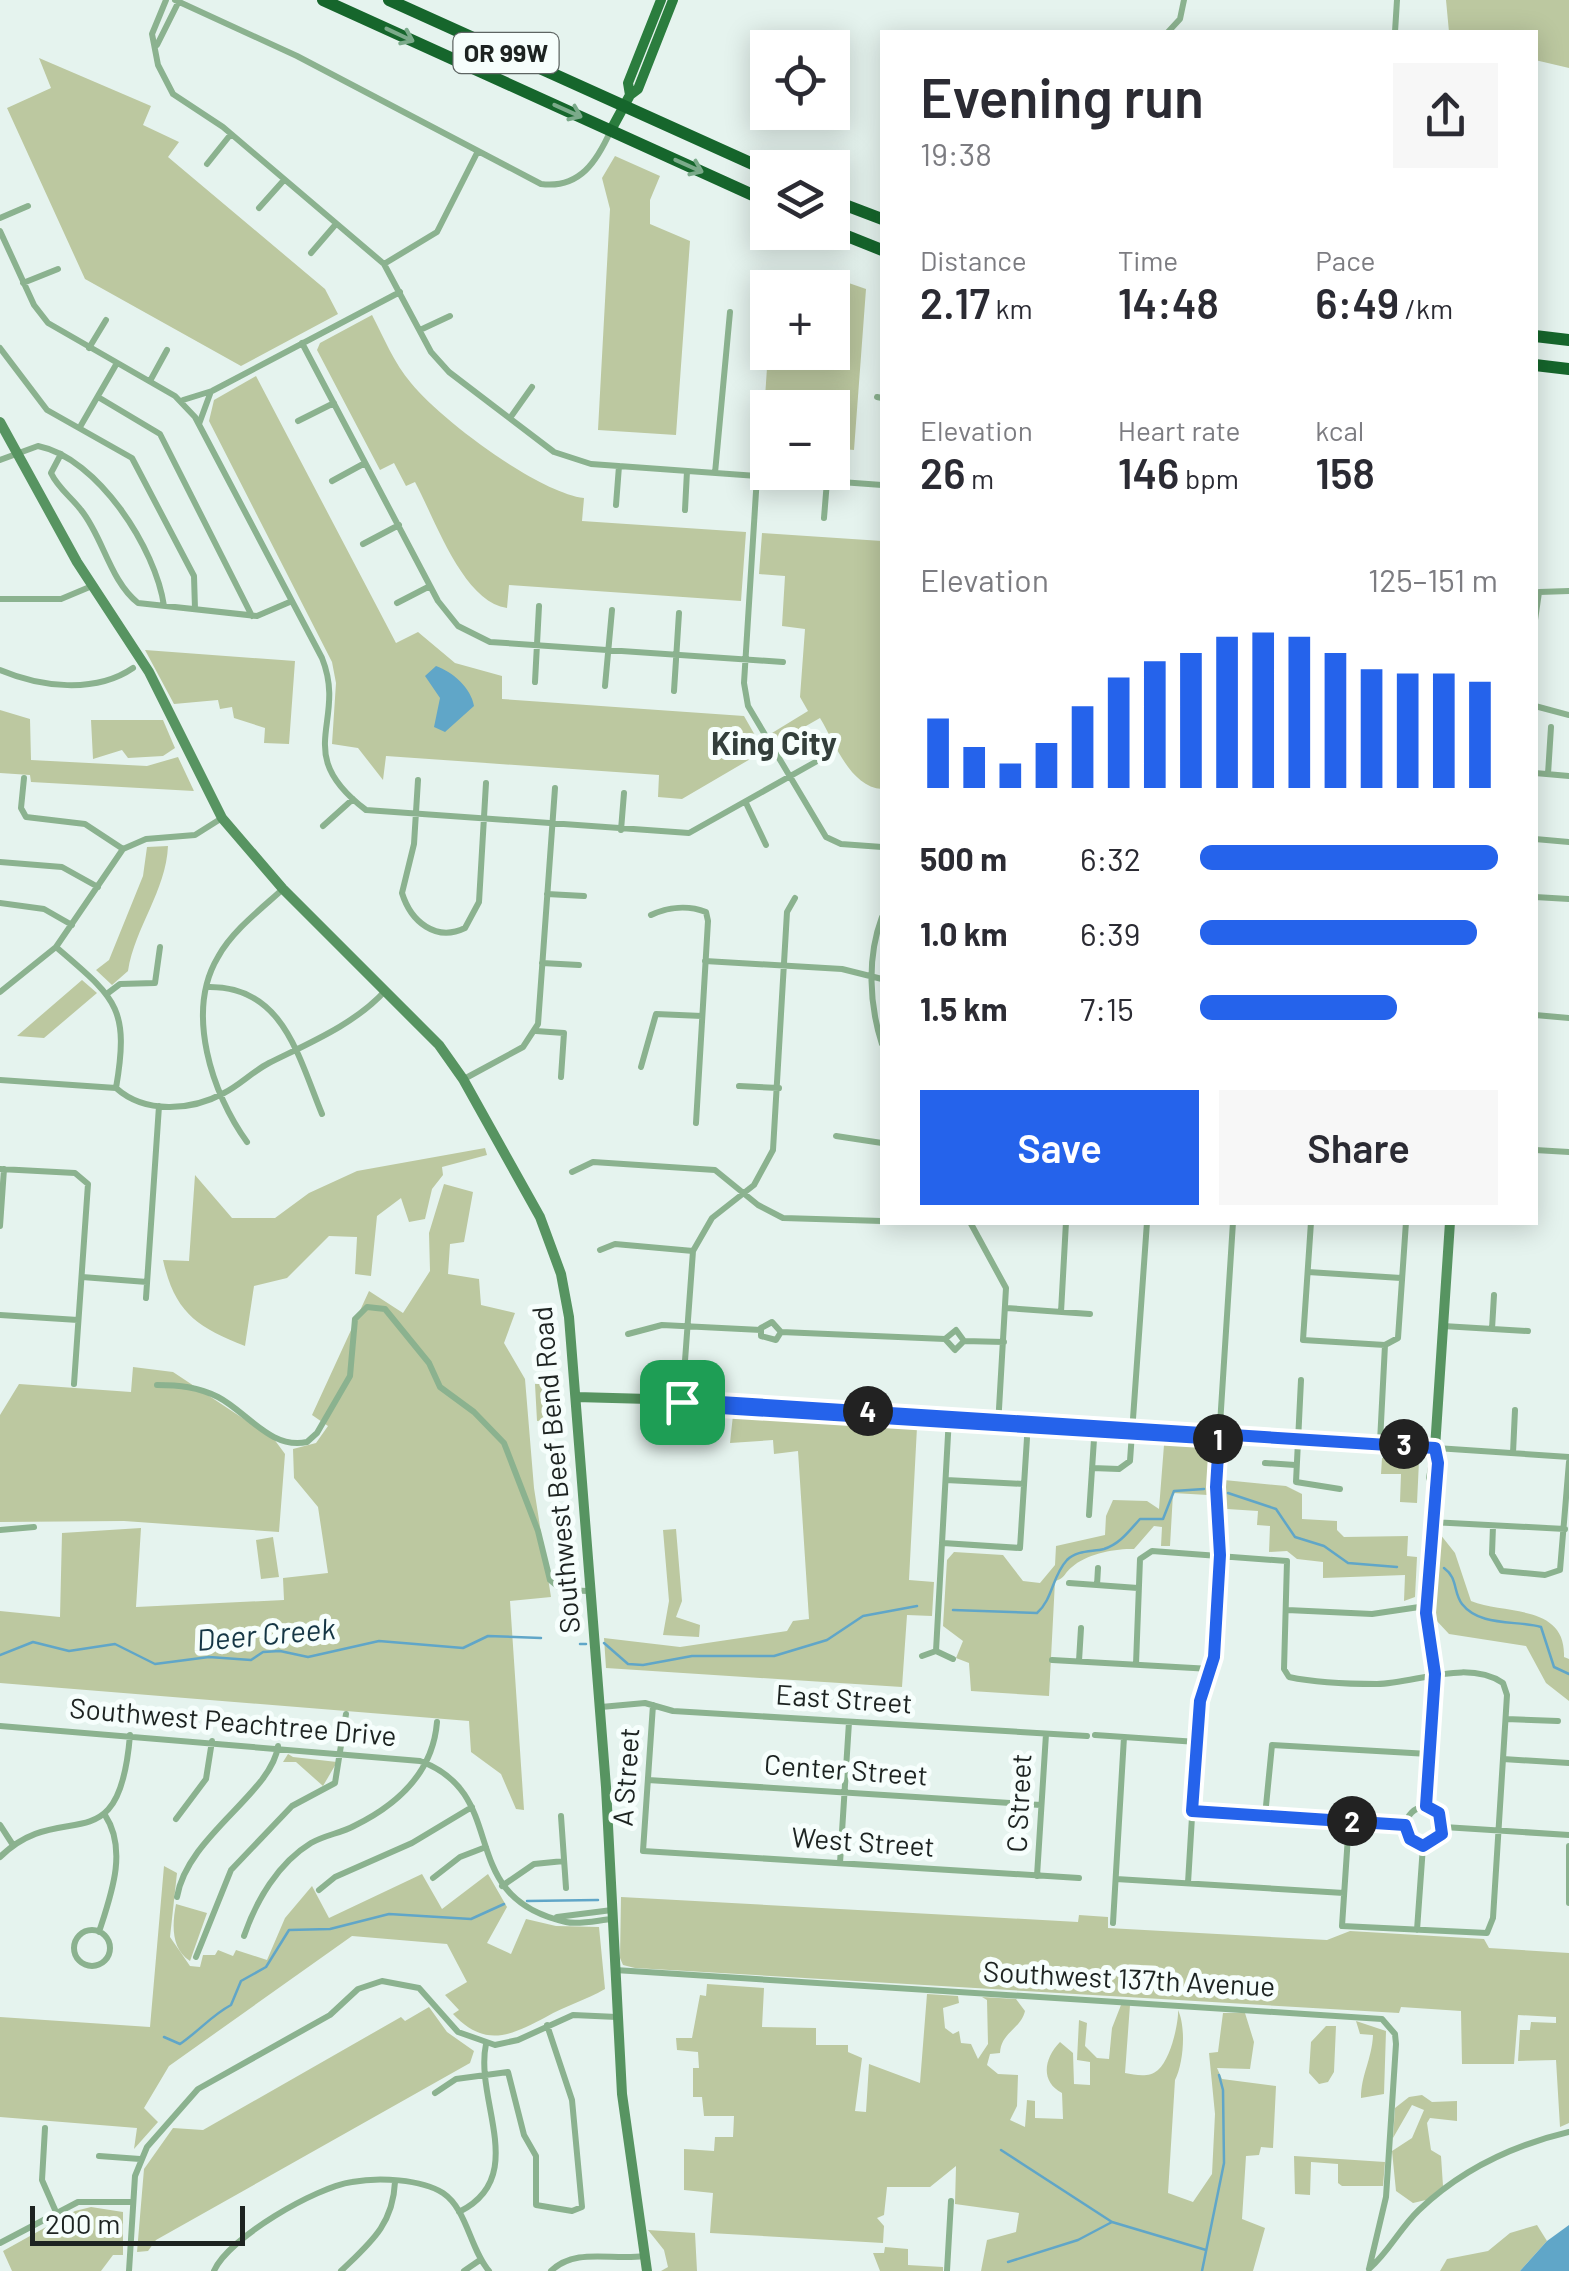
<!DOCTYPE html>
<meta charset="utf-8">
<style>
:root{--surface:#fff;--page:#f7f7f7;--text:#2b2b33;--muted:#7c7c81;--accent:#2563eb}
body{margin:0;font-family:Barlow,sans-serif;background:var(--page);color:var(--text);height:100vh;display:flex;flex-direction:column;font-size:38px;white-space:nowrap}
*{box-sizing:border-box;margin:0}
p{font-size:32px;color:var(--muted)}
.icon{flex:none;width:55px;height:55px;fill:none;stroke:currentColor;stroke-width:2;stroke-linecap:round;stroke-linejoin:round}
.map{position:relative;flex:1;overflow:hidden}
.side{position:absolute;left:880px;top:30px;width:658px;height:1195px;display:flex;flex-direction:column;background:var(--surface);border-radius:0px;box-shadow:0 5px 25px #0003}
.side>*{flex:none}
.controls{position:absolute;left:750px;top:30px;display:grid;gap:20px}
.controls a{display:grid;place-items:center;width:100px;height:100px;border-radius:0px;background:var(--surface);box-shadow:0 5px 25px #0003;font-size:50px}
.scale{position:absolute;left:30px;bottom:25px;width:215px;box-sizing:border-box;padding-left:10px;border:5px solid #1d2321;border-top:0;font-size:28px;line-height:35px;white-space:nowrap;color:#1d2321;-webkit-text-stroke:8px #f6fefc;paint-order:stroke}
.pin{position:absolute;display:grid;place-items:center;width:85px;height:85px;color:#fff;margin:-42px;border-radius:20px;box-shadow:0 5px 15px #0006}
.km{position:absolute;width:50px;height:50px;margin:-25px;border-radius:50%;background:#222;color:#fff;font-size:28px;line-height:50px;text-align:center}
.round{display:grid;place-items:center;flex:none;width:105px;height:105px;border-radius:0px;background:var(--page)}
.headline{display:flex;align-items:center;justify-content:space-between;height:170px;padding:0 40px}
h1{font-size:55px;font-weight:600;line-height:75px}
.stats{display:grid;grid-template-columns:repeat(3,1fr);gap:15px;height:170px;padding:10px 40px}
.stats div{display:grid;align-content:center}
.stats b{font-size:42px;font-weight:600}
.stats small{font-size:28px;font-weight:400}
.stats p{font-size:28px}
.chart{height:280px;padding:20px 40px}
.chart p{display:flex;justify-content:space-between}
.chart svg{width:100%;height:180px;margin-top:10px;stroke:var(--accent);stroke-width:6}
.action{display:flex;gap:20px;margin-top:auto;padding:20px 40px}
.action a{flex:1;height:115px;border-radius:0px;background:var(--accent);color:#fff;font-size:40px;font-weight:600;line-height:115px;text-align:center}
.action a+a{background:var(--page);color:var(--text)}
ul{padding:0 40px;list-style:none;font-size:32px}
li{display:grid;grid-template-columns:160px 120px 1fr;align-items:center;height:75px}
li i{height:25px;border-radius:12px;background:var(--accent)}
.map>svg:first-child{display:block}
.green{fill:#bcc8a0}
.water{fill:#60a6c8}
.lines{fill:none;stroke-linecap:round;stroke-linejoin:round}
.stream{stroke:#60a6c8;stroke-width:2.5}
.street{stroke:#8bb28f;stroke-width:6}
.secondary{stroke:#579461;stroke-width:10}
.primary{stroke:#2b7d3e;stroke-width:10}
.highway{stroke:#16662c;stroke-width:12}
.oneway{stroke:#7baa8a}
.route-casing{stroke:#fff;stroke-width:20}
.route{stroke:#2563eb;stroke-width:12}
.labels{text-anchor:middle;stroke-width:10;stroke-linejoin:round;paint-order:stroke}
.shield{fill:#f6fefc;stroke:#5e6563;stroke-width:2.5}
.shield-label{font-size:25px;font-weight:bold;fill:#1d2321}
.street-label{font-size:28px;fill:#1d2321;stroke:#f6fefc}
.water-label{font-size:30px;font-style:italic;fill:#153645;stroke:#f6fefc}
.quarter-label{font-size:32px;font-weight:bold;fill:#333f3b;stroke:#f6fefc}
</style>
<div class="map">
<svg width="1569" height="2271" viewBox="0 0 1569 2271">
<rect width="100%" height="100%" fill="#e5f3ee"/>
<path class="green" d="M1446,0H1569V68L1535,60V32H1449Z
M39,58L151,106L143,125L179,142L168,157L325,289L338,314L241,366L85,279L7,108L51,88Z
M615,156L660,176L650,200V224L690,241L676,435L598,430L610,209L602,178Z
M820,273L866,289L854,450L833,448L832,408H768L767,443L762,442L768,353L832,352V288L814,287Z
M372,315C384,338 394,363 411,383C441,420 537,492 584,498L582,521L746,532L741,601L509,585L507,608C463,602 435,519 415,482L406,486L394,463L380,470L317,350L320,343Z
M256,376L396,643L418,632L455,663L502,676V699L744,716L764,751L682,799L658,797L659,775L386,756L383,780L358,748L332,744L336,683L332,662L209,421L214,400Z
M762,533L882,541V789C850,787 835,743 820,718L778,742L772,733L808,711L800,697L805,629L782,626L785,576L759,574Z
M145,650L295,661L289,744L264,743L265,728L234,718L232,707L220,709L218,700L174,704Z
M0,710L30,719L31,760L147,766L178,757L194,791L31,782L30,775L0,773Z
M91,720H163L175,748L163,756L128,758L122,750L93,759Z
M168,846C166,891 135,927 128,971L112,985L96,970L109,960L143,876L147,847Z
M82,980L97,993L44,1038L17,1036Z
M485,1148L487,1155L442,1167L443,1175L432,1189L425,1219L409,1222L401,1198L377,1216L371,1276L355,1274L357,1237L329,1236L287,1278L254,1286L245,1346C197,1327 175,1313 163,1260L189,1261L195,1175L232,1218H275L309,1193L357,1171Z
M444,1184L473,1192L464,1242L450,1244L448,1274L479,1279L481,1305L515,1313L504,1343L525,1379L534,1488L551,1597L510,1601L524,1810L516,1809L501,1774L471,1752L469,1721L0,1683V1611L60,1617L62,1533L141,1528L136,1607L284,1600L283,1578L328,1573L318,1507L294,1478L293,1449L316,1443L328,1426L312,1415L369,1291L403,1313L430,1271L429,1233Z
M133,1367L173,1372L274,1439L285,1454L279,1532L124,1521L0,1522V1415L19,1384L131,1392Z
M553,1383L555,1419L537,1421L535,1384Z
M733,1415L917,1427L909,1580L934,1582L932,1616L907,1615L902,1687L606,1668L604,1638L680,1647L787,1631L793,1621L809,1619L798,1451L774,1454L773,1440L730,1443Z
M1164,1445L1205,1447L1209,1452L1208,1495L1173,1493L1170,1546H1161L1162,1527L1154,1526L1134,1549C1116,1548 1086,1554 1072,1567C1063,1574 1066,1578 1055,1581L1049,1696L971,1691L969,1663L956,1658L963,1641L943,1626L947,1560L954,1552L1003,1555L1023,1581L1040,1583L1055,1565L1056,1546L1105,1535L1106,1516L1113,1500L1147,1501L1159,1509Z
M1382,1458L1419,1461L1417,1503L1400,1502L1401,1474H1381Z
M1224,1480L1286,1486L1302,1494V1519L1337,1521V1530L1344,1537L1408,1536L1407,1556L1417,1557L1415,1597L1404,1601L1405,1575L1323,1578V1562L1297,1559L1287,1551L1269,1552L1270,1526L1257,1525L1258,1511L1227,1509Z
M676,1529L682,1601L676,1617L700,1625L699,1637L663,1635L669,1601L663,1530Z
M1440,1534L1455,1553L1471,1601C1507,1615 1566,1604 1564,1657L1569,1659V1701L1546,1683L1526,1646L1449,1634L1435,1619Z
M273,1537L279,1577L261,1579L256,1540Z
M288,1754L293,1757L337,1762L323,1786L296,1762H283Z
M164,1866L177,1873L170,1937L190,1966L200,1967L203,1955H215L218,1950L233,1956L236,1950L267,1960L285,1918L312,1886L329,1918L422,1874L442,1909L488,1874L507,1907L487,1943L511,1954L526,1919L556,1926L599,1927L605,1989C586,2000 565,2006 546,2017C510,2036 485,2048 453,2014L459,2010L445,1995L467,1982L447,1944L352,1936L169,2066L144,2108L158,2122L134,2149L137,2128L0,2117V2017L150,2027Z
M621,1897L1078,1922L1079,1915L1108,1917V1928L1327,1940L1350,1931L1484,1939L1489,1948L1569,1953V2123L1560,2127L1556,2060L1518,2061L1520,2030H1530L1531,2022L1556,2023V2017L1518,2015L1514,2064H1462L1461,2011L1401,2007L1399,2013L635,1968L623,1965L620,1958Z
M176,1904L207,1913L190,1961C171,1949 172,1925 176,1904Z
M707,1984L764,1988L762,2027L816,2028V2045H848V2052L862,2058L855,2111L866,2112L869,2064L920,2083L927,1994L958,1996L959,2003L943,2008L945,2028L953,2034L959,2031L961,2043L971,2044L978,2059L988,2044L987,2000L982,1997L1016,1999L1025,2011C1021,2029 1001,2032 1000,2053L990,2054L987,2065L998,2074L1018,2075L1017,2106L1010,2120L1025,2127L1027,2100L1035,2101V2118L1063,2119L1062,2093C1040,2082 1044,2058 1060,2042L1073,2053L1074,2084L1090,2085V2062L1077,2060L1079,2020L1087,2023L1085,2046L1097,2058L1109,2059L1112,2028L1121,2005H1130L1125,2073C1136,2075 1149,2078 1158,2070C1171,2059 1179,2021 1178,2010C1186,2027 1184,2062 1175,2080L1168,2193L1193,2202L1212,2174L1215,2114L1209,2053L1218,2052L1223,2013H1245L1254,2042L1250,2069L1217,2068L1222,2079L1276,2086L1273,2148L1261,2147L1259,2155L1246,2156L1242,2219L1265,2228L1253,2271H981L987,2240L1016,2232L1019,2213L955,2204L956,2166L930,2187H887L884,2215L877,2218L884,2226L883,2243L710,2233L713,2193L684,2190V2149L714,2151L715,2137H733L734,2116H704L702,2097H693V2068H699L698,2052L677,2050L676,2038H692L700,1995L706,1996Z
M429,2007L447,2032L474,2051L470,2063L156,2240L148,2251L137,2252L144,2169L173,2128L203,2130L401,2017L405,2021Z
M1356,2021L1386,2031L1384,2094L1361,2098C1361,2075 1372,2059 1373,2035L1360,2034Z
M1326,2026H1336L1334,2072L1328,2082L1319,2084L1309,2073L1311,2042Z
M1422,2095L1432,2102L1457,2101V2121L1430,2118L1427,2123L1431,2150L1441,2156L1443,2186L1426,2200L1413,2203L1396,2191L1392,2151L1412,2138L1424,2110L1412,2105L1393,2138L1395,2108L1409,2097Z
M1294,2156L1385,2162L1383,2186H1342L1338,2183V2164L1311,2162L1310,2195L1295,2194Z
M91,2207L123,2212V2255H113L101,2271H12L3,2251L75,2211Z
M1537,2225L1547,2241L1520,2271H1440L1447,2259L1488,2251L1510,2233Z
M648,2230L695,2233L697,2271H661L668,2267L664,2250Z
M885,2247L908,2249V2265L943,2267V2271H880L873,2253H884Z"/>
<path class="water" d="M436,666C453,672 471,688 474,706L445,732L434,727L440,698L425,676Z
M1569,2225V2271H1520L1547,2241Z"/>
<g class="lines">
<path class="stream" d="M1228,1493L1276,1509L1295,1537L1324,1546L1348,1563L1397,1567
M1444,1568C1458,1578 1453,1592 1462,1604C1480,1627 1516,1620 1541,1627L1554,1667L1569,1674
M953,1610L1037,1613C1053,1599 1052,1576 1067,1560C1077,1550 1092,1552 1104,1549C1120,1544 1129,1531 1140,1519H1163L1174,1491L1204,1489
M604,1643L628,1664L643,1665L692,1656H774L827,1640L863,1616L917,1606
M580,1644H586
M0,1655L33,1642L69,1651L115,1644L155,1664L209,1657L251,1660L263,1652L280,1651L308,1657L379,1641L463,1648L488,1636L541,1638
M527,1901L598,1900
M164,2037L180,2044C199,2031 212,2015 231,2005L241,1981L266,1967L289,1930L330,1929L389,1914L471,1919L504,1904
M1001,2150L1112,2222
M1008,2262L1078,2240L1112,2222L1206,2250
M1202,2271L1224,2163L1223,2090L1219,2075"/>
<path class="street" d="M166,0L152,34L158,65L173,94L223,127L384,264L431,352L449,372L554,452L591,464L882,485
M175,0L297,56L541,184C580,189 597,161 611,130
M1168,32L1180,19L1184,0
M1395,32L1397,0
M157,45L179,1
M207,164L231,134
M259,208L284,180
M0,218L28,206
M0,231L34,305L48,323L175,396L195,417L322,658C348,723 290,752 366,810L689,833L819,760
M311,253L336,224
M384,264L437,232L478,151
M23,283L58,269
M420,330L450,316
M302,343L438,601L458,626L490,642L783,662
M0,348L47,410L132,458L194,576L195,609
M89,348L106,320
M150,381L167,350
M98,397L160,434L252,616
M877,397L882,398
M183,400L212,391L400,292
M510,418L532,387
M298,421L334,403
M199,424L210,394
M80,427L117,363
M61,454L51,473C58,488 71,497 81,510C103,537 110,581 138,603L257,616L292,601
M0,460L38,446C98,458 156,549 164,606
M715,473L730,312
M757,476L744,683L748,706L826,837L841,844L882,847
M332,481L365,463
M616,505L619,466
M685,510L687,471
M824,518L827,481
M363,544L399,525
M0,599H61L92,586
M397,603L430,586
M1535,620L1539,592L1569,591
M0,670C40,687 95,694 133,668
M535,682L539,606
M605,686L612,610
M674,691L679,613
M1535,706L1569,715
M1535,773L1569,776
M1548,774L1551,727
M24,778L21,808L26,817L85,824L123,849
M418,780L414,844L402,893C411,922 436,942 465,928L479,902L486,783
M746,803L766,845
M323,826L353,799
M621,830L624,793
M1535,839L1569,842
M0,862L62,867L98,887
M547,894L584,896
M1535,897L1569,899
M0,903L44,909L72,925
M651,915C668,907 688,905 706,912L708,921L696,1123
M882,917C867,957 869,1004 882,1044
M56,947C115,998 130,1006 116,1088
M705,961L842,969L882,979
M542,963L579,965
M207,987C283,985 298,1056 322,1114
M0,992L56,947L123,849L146,839L195,835L222,818
M108,993L120,984L155,983L160,947
M1535,1015L1569,1018
M536,1031L564,1033L561,1077
M641,1067L656,1014L702,1016
M464,1079L523,1047L538,1024L555,788
M0,1080L116,1088C145,1114 191,1111 224,1093C240,1085 252,1072 269,1063C309,1043 355,1024 385,991
M739,1086L779,1088
M836,1136L882,1143
M247,1142C212,1094 185,1012 218,957C232,931 261,909 283,889
M1535,1150L1569,1152
M0,1169L75,1173L88,1184L74,1384
M572,1172L593,1162L715,1170L758,1205L783,1218L915,1222
M970,1222L1006,1288L998,1426
M1311,1222L1303,1340L1385,1345
M0,1226L4,1169
M600,1250L615,1244L693,1251
M1308,1272L1401,1278
M82,1277L147,1282
M146,1298L159,1106
M1006,1308L1090,1314
M1061,1312L1066,1222
M0,1315L78,1320
M1443,1326L1528,1331
M1492,1329L1494,1295
M781,1332L772,1322L761,1328V1336L776,1340L781,1332L945,1339
M628,1334L662,1325L761,1330
M964,1341L956,1330L945,1339L955,1350L964,1341L1004,1342
M1301,1380L1296,1482L1340,1489
M157,1385C179,1385 198,1387 218,1397C247,1412 271,1450 307,1442L317,1433L350,1376L355,1319L367,1307L385,1309L429,1363L440,1387L474,1412L504,1443L538,1531L550,1580L562,1590L588,1591
M682,1402L693,1251L712,1218L754,1185L773,1150L787,912L795,898
M1380,1442L1385,1345L1398,1338L1406,1222
M1436,1448L1569,1457
M1513,1453L1515,1410
M1265,1463L1295,1465
M1092,1468L1119,1469L1130,1461L1147,1222
M946,1480L1024,1484
M1432,1486L1429,1478L1434,1450
M1089,1515L1094,1439
M1431,1522L1565,1529
M1493,1526L1492,1554L1502,1571L1545,1575L1560,1570L1569,1462
M0,1530L34,1527
M943,1543L1020,1548L1027,1438
M1069,1583L1138,1588
M1097,1585L1098,1568
M1287,1610L1372,1614L1426,1606
M936,1651L953,1659
M922,1656L936,1651L949,1417
M1052,1660L1211,1669
M1079,1661L1081,1628
M1136,1664L1140,1559L1152,1551L1287,1561L1284,1669L1289,1677C1317,1683 1349,1684 1377,1684C1416,1683 1467,1659 1503,1683L1507,1695L1493,1918L1487,1933L1342,1926L1349,1821
M653,1705L643,1851L1079,1878
M601,1707L645,1703L673,1711L1087,1736
M1506,1719L1558,1721
M0,1726L420,1761C513,1795 452,1897 566,1922C579,1925 599,1920 613,1919
M1095,1735L1197,1742
M1503,1759L1569,1763
M648,1780L1041,1805
M1425,1806L1435,1674L1425,1613L1438,1463L1435,1448
M1406 1826a19 19 0 1 1 38 0a19 19 0 1 1-38 0Z
M1192,1811L1405,1825
M561,1816L566,1888
M1265,1816L1272,1745L1429,1754
M176,1819L206,1779L212,1741
M0,1825L13,1845
M1444,1827L1569,1835
M1569,1846V1903
M0,1857C63,1795 119,1869 130,1735
M840,1863L849,1722
M1037,1876L1046,1734
M433,1878L460,1857L486,1847
M1116,1879L1344,1893
M1188,1883L1199,1701L1214,1657L1221,1531L1216,1487L1233,1222
M502,1886L534,1864L564,1861
M319,1890L335,1877L412,1843L472,1807
M177,1897C187,1836 272,1793 278,1746
M557,1917L612,1910
M1113,1923L1124,1737
M1417,1930L1423,1846
M74 1948a18 18 0 1 1 36 0a18 18 0 1 1-36 0Z
M99,1932C111,1895 128,1850 105,1815
M244,1936C256,1901 278,1863 311,1843C325,1835 341,1833 354,1826C399,1804 433,1772 437,1722
M196,1957L231,1870L292,1806L335,1783L346,1714
M615,1970L1382,2019L1395,2034L1396,2044L1386,2197L1369,2269
M435,2093L456,2079L508,2072L524,2135L536,2156V2205L572,2211L582,2207L572,2100L547,2025
M45,2128L42,2180L56,2212
M99,2156L140,2159
M459,2212C530,2177 474,2101 486,2044
M0,2243L78,2202H133
M1369,2269C1389,2252 1400,2228 1419,2210C1461,2170 1514,2145 1569,2132
M129,2271L135,2176L147,2147L198,2089L330,2015L358,1989L382,1981L419,1988L458,2032L495,2045L518,2040L573,2015L617,2017
M214,2271C228,2238 316,2187 352,2182C378,2177 421,2179 443,2193C467,2209 470,2249 489,2271
M341,2271C370,2243 393,2225 395,2182
M464,2271L480,2260
M551,2271C576,2247 612,2261 644,2256
M947,2271L951,2201"/>
<path class="secondary" d="M0,422L77,562L149,672L222,818L283,889L439,1045L463,1079L540,1217L561,1274L569,1317L606,1787L622,2094L647,2271
M576,1397L722,1401L1435,1448
M1435,1448L1450,1222"/>
<path class="primary" d="M630,95L628,83L661,0
M611,130L630,95L638,89L673,0"/>
<path class="highway" d="M323,0L768,202
M389,0L768,171
M832,200L882,219
M832,230L882,250
M1535,336L1569,340
M1535,365L1569,369"/>
</g>
<defs><path id="oneway-shaft" d="M-6 0H5M1.5-3L5.5 0L1.5 3" fill="none" stroke-width="1.6" stroke-linecap="round" stroke-linejoin="round" transform="scale(2.5)"/></defs>
<g class="oneway">
<use href="#oneway-shaft" transform="translate(400 35) rotate(25)"/>
<use href="#oneway-shaft" transform="translate(568 111) rotate(24)"/>
<use href="#oneway-shaft" transform="translate(689 166) rotate(24)"/>
</g>
<g class="lines">
<defs>
<path id="route" d="M688,1400L1435,1448L1438,1463L1426,1613L1435,1674L1426,1806L1439,1813L1442,1834L1423,1846L1410,1839L1405,1825L1192,1811L1200,1701L1214,1657L1220,1555L1216,1487L1219,1439L688,1406L682,1402Z"/>
</defs>
<use href="#route" class="route-casing"/>
<use href="#route" class="route"/>
</g>
<g class="labels">
<rect class="shield" x="453.5" y="33" width="105" height="40" rx="8"/>
<g class="shield-label">
<text x="506" y="62">OR 99W</text>
</g>
<g class="street-label">
<text transform="translate(556 1470) rotate(-95)" y="10">Southwest Beef Bend Road</text>
<text transform="translate(844 1699) rotate(4)" y="10">East Street</text>
<text transform="translate(233 1722) rotate(5)" y="10">Southwest Peachtree Drive</text>
<text transform="translate(846 1770) rotate(4)" y="10">Center Street</text>
<text transform="translate(626 1777) rotate(-86)" y="10">A Street</text>
<text transform="translate(1019 1803) rotate(-87)" y="10">C Street</text>
<text transform="translate(863 1842) rotate(4)" y="10">West Street</text>
<text transform="translate(1129 1979) rotate(3)" y="10">Southwest 137th Avenue</text>
</g>
<g class="water-label">
<text transform="translate(266 1635) rotate(-5)" y="10">Deer Creek</text>
</g>
<g class="quarter-label">
<text x="774" y="755">King City</text>
</g>
</g>
</svg>
<div class="controls">
<a><svg class="icon" aria-label="locate" viewBox="0 0 24 24"><circle cx="12" cy="12" r="6"/><path d="M12 2v4M12 18v4M2 12h4M18 12h4"/></svg></a>
<a><svg class="icon" aria-label="layers" viewBox="0 0 24 24"><path d="M12 4l9 5-9 5-9-5zM3 14l9 5 9-5"/></svg></a>
<a>+</a>
<a>−</a>
</div>
<div class="scale">200 m</div>
<div class="pin" style="left:682px;top:1402px;background:#1e9e55"><svg class="icon" aria-label="arrive" viewBox="0 0 24 24"><path d="M6 21V4h12l-3 4 3 4H6"/></svg></div>
<b class="km" style="left:1218px;top:1439px">1</b>
<b class="km" style="left:1352px;top:1821px">2</b>
<b class="km" style="left:1404px;top:1444px">3</b>
<b class="km" style="left:868px;top:1411px">4</b>
<section class="side">
<div class="headline"><div><h1>Evening run</h1><p>19:38</p></div><a class="round"><svg class="icon" aria-label="share" viewBox="0 0 24 24"><path d="M12 15V3M7 8l5-5 5 5M5 13v7h14v-7"/></svg></a></div>
<div class="stats">
<div><p>Distance</p><b>2.17<small> km</small></b></div>
<div><p>Time</p><b>14:48</b></div>
<div><p>Pace</p><b>6:49<small> /km</small></b></div>
</div>
<div class="stats">
<div><p>Elevation</p><b>26<small> m</small></b></div>
<div><p>Heart rate</p><b>146<small> bpm</small></b></div>
<div><p>kcal</p><b>158</b></div>
</div>
<div class="chart"><p><span>Elevation</span>125–151 m</p>
<svg viewBox="0 0 160 44" preserveAspectRatio="none"><path d="M5 44V27M15 44V34M25 44V38M35 44V33M45 44V24M55 44V17M65 44V13M75 44V11M85 44V7M95 44V6M105 44V7M115 44V11M125 44V15M135 44V16M145 44V16M155 44V18"/></svg>
</div>
<ul>
<li><b>500 m</b>6:32<i style="width:100%"></i></li>
<li><b>1.0 km</b>6:39<i style="width:93%"></i></li>
<li><b>1.5 km</b>7:15<i style="width:66%"></i></li>
</ul>
<div class="action"><a>Save</a><a>Share</a></div>
</section>
</div>
